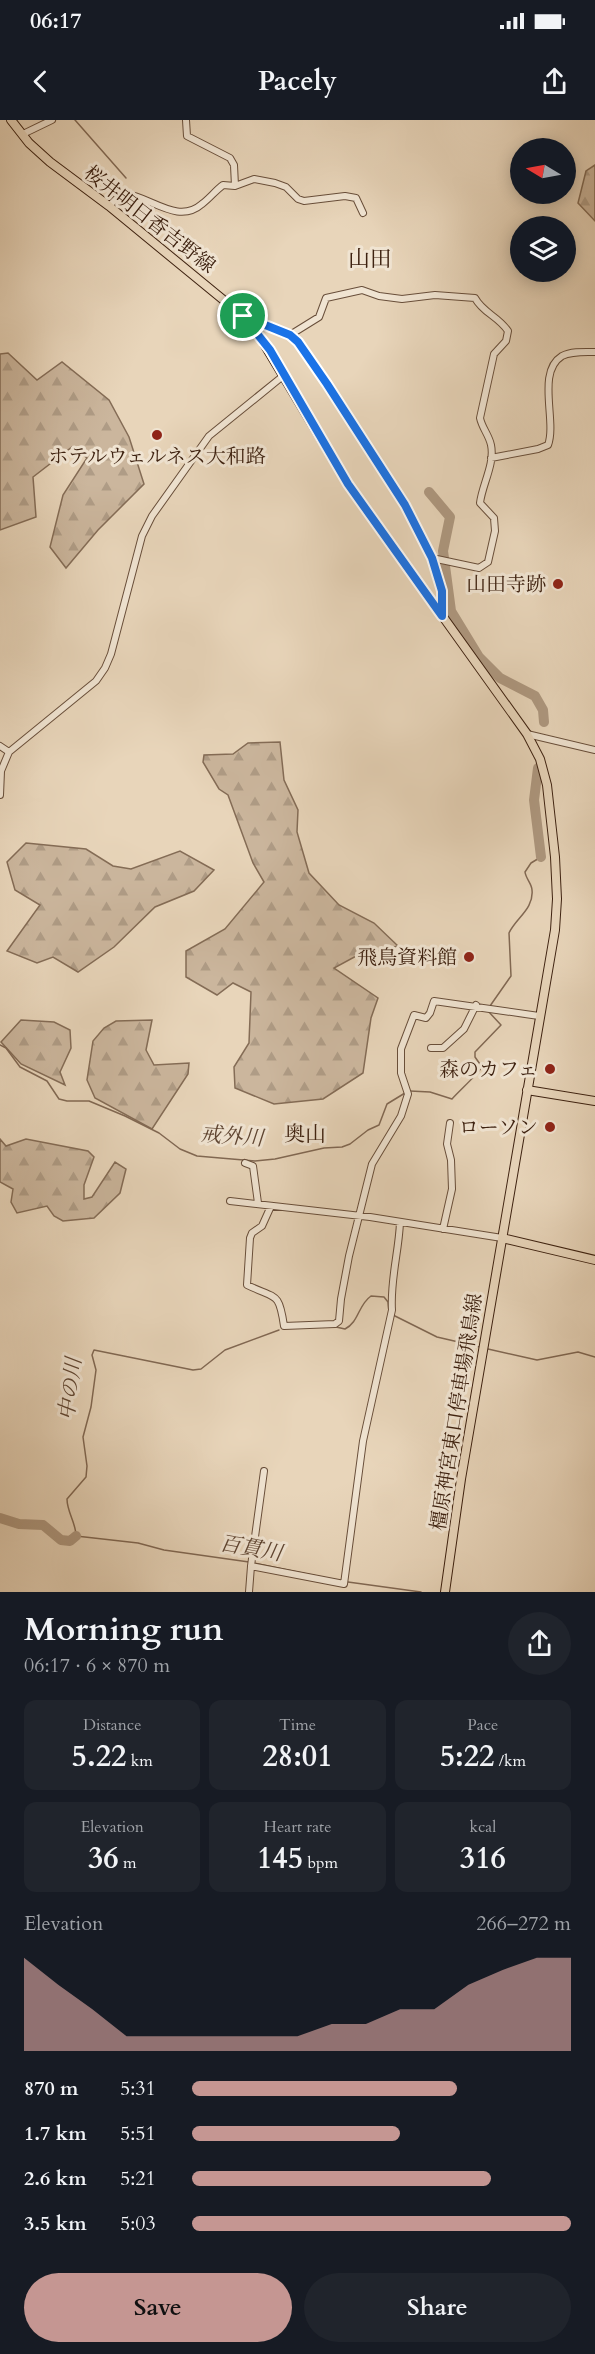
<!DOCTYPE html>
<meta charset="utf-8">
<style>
:root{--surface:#171b24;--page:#20242c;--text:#f1f3f6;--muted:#9ea1a6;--accent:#c59692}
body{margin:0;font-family:Cardo,"Noto Serif JP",serif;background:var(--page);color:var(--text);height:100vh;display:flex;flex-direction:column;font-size:22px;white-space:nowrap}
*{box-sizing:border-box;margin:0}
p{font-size:20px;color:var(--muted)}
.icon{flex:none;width:33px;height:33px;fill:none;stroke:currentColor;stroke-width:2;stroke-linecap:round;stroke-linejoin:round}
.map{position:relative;height:1472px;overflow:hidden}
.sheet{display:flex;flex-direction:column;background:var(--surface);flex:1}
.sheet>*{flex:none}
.needle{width:39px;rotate:280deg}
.controls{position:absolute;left:510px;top:18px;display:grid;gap:12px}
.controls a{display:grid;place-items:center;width:66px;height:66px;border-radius:50%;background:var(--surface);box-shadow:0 3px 15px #0003;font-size:30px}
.pin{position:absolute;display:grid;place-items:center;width:51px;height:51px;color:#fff;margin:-26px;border:3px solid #fff;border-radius:50%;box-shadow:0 2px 6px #0007}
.round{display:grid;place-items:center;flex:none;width:63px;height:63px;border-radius:32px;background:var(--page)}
.headline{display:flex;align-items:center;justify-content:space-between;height:102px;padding:0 24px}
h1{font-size:33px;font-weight:800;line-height:45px}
.metrics{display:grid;grid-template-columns:repeat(3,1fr);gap:9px;height:102px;padding:6px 24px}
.metrics div{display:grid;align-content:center;border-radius:12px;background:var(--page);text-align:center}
.metrics b{font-size:30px;font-weight:800}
.metrics small{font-size:16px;font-weight:400}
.metrics p{font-size:16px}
.chart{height:168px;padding:12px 24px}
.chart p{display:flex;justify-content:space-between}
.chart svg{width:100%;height:108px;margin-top:6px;fill:var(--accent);opacity:.7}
.action{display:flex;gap:12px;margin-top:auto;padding:12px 24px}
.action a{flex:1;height:69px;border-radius:36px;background:var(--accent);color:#111;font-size:24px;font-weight:800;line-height:69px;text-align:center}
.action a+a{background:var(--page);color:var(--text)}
ul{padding:0 24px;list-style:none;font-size:20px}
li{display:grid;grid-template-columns:96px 72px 1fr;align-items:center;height:45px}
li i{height:15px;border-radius:8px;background:var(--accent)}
.status{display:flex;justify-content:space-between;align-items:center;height:42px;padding:0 30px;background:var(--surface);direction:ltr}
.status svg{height:16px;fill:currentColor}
header{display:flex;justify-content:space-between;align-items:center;height:78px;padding:0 24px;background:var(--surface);font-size:27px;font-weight:800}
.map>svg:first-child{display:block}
.forest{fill:url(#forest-firs);stroke:#846c56;stroke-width:1.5}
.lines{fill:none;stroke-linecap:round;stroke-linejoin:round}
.stream{stroke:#816853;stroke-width:1.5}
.river{stroke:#ae9880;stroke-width:10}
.minor-casing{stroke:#684e3a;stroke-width:8}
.major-casing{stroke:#3d2110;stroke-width:10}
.minor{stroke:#f0e4d2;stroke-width:6}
.major{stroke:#e8d5ba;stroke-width:8}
.route-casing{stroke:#fff;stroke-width:12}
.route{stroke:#1a73e8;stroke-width:8}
.poi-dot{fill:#8f2418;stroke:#f0e4d2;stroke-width:2}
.labels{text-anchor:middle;stroke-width:6;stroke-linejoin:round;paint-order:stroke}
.street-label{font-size:20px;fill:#3d2110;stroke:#f0e4d2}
.poi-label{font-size:20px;fill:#3d2110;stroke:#f0e4d2;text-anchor:end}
.neighbourhood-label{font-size:21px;fill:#3d2110;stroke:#f0e4d2}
.water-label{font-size:21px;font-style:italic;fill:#5f4532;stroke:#f0e4d2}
.quarter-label{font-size:22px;fill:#3d2110;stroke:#f0e4d2}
</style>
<div class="status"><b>06:17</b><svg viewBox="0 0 49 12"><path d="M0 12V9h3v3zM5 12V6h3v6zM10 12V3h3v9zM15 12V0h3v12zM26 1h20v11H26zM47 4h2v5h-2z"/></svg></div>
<header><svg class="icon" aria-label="back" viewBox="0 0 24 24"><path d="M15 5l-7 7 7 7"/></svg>Pacely<svg class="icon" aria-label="share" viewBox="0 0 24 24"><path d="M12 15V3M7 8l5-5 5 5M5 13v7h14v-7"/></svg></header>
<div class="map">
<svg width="595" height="1472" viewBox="0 0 595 1472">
<defs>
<pattern id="forest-firs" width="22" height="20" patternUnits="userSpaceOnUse" patternTransform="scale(1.5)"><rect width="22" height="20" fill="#cbb69d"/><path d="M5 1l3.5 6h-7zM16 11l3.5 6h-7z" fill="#af9c86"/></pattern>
</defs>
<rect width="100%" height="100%" fill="#e8d5ba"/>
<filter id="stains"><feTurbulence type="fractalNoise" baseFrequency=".00333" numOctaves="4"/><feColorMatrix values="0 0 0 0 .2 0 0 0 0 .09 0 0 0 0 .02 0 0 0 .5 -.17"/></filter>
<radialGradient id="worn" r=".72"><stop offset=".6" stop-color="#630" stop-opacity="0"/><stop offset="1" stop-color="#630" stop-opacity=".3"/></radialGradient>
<path class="forest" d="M595,45V101L578,83L586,51Z
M8,233L37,260L62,242L109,280L129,317L144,364L98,410L66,448L50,427L63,375L87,338L72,327L33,357L36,397L0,410V234Z
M280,622L284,660L298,690L297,712L309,753L339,785L374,803L398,826L358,835L334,848L378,878L371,898L363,953L323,979L274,984L235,968L234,947L249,923L251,872L233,863L217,875L186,857V831L225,809L264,762L253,743L228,675L219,669L203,642L204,635L233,634L248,623Z
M26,723L86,729L113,746L131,749L180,731L214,750L194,771L155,787L114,827L78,852L53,837L37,843L7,831L40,785L15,770L7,742Z
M21,900L54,902L70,910L71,928L60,952L65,965L21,944L1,922Z
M152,900L146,930L154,945L189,943L188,954L152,1009L95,978L87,960L93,921L104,908L116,901Z
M0,1019L6,1026L26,1019L88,1031L94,1037L84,1065V1079L92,1077L115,1042L126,1049L120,1073L94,1098L63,1101L54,1096L47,1086L17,1093L11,1082L13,1069L0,1062Z"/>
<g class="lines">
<path class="stream" d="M75,0L126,58
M490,886L511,856L509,813C516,798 534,789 532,770C532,764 526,759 525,752L531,743L541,737
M0,925L6,928L20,947L47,961L59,979L67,981H89L125,996L159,1013L180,1029L197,1036L255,1041L275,1039L324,1028L342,1027L350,1024L368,1010L379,1005L387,984L405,973
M410,971L430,972L452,979C458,972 478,954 482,947L475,937V932L501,905L488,891
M393,1195L437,1217L480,1227
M336,1207L345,1209C359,1202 358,1185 371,1176L384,1177L388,1182L389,1192
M488,1229L537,1240L578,1232L595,1237
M249,1442L164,1430L138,1423L76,1416C76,1403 67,1392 67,1379L86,1357L87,1346L83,1317L91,1287L96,1250L92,1235L94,1230L193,1250L201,1249L225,1230L279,1210
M254,1443L331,1459
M348,1462L421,1472"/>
<path class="river" d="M429,372L450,397L443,431L451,491L479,537L500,558L535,576L543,590L544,602
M538,648L534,680L541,737
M0,1398L19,1404L43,1405L61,1420L70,1421L76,1416"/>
<defs>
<path id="minor" d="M186,0L187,16L230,38L234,45L235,66
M23,14L52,0
M109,86L121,74H126C151,77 178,105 202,84C210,78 215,71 223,65L235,66L254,59L275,63L286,67L298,79L304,81L345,76L356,78L363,93
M244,196L290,215L298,222L327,264L405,385L432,438L442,471V495
M290,215L319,197L326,178L362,170L379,176L402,179L435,175L475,178C483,193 498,196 508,211L506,221L494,234L480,298C482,308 489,315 491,325C495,344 482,365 480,383L494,398L495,411L488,442L479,448L432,438
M491,338L538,329L548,325C557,301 536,252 562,236C572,231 585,232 595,232
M527,614L595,630
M0,626L9,632
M0,675L1,651L9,632L96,561L105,548L111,534L142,416L152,396L209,316L283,256
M431,928H443L464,909L476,885
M245,1043L253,1046L258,1083
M230,1081L370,1097L502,1118
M271,1086L262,1106L252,1113L250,1118L247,1165C276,1179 279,1171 284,1206L335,1204L339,1201L341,1179L349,1136L372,1044L401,996L408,974L401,953V929L414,895L426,898L430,893L434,881L539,896
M443,1109L452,1069L451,1040L447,1024L450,1003
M251,1446L264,1351
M249,1472L251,1446L344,1464L363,1321L392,1190C390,1160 399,1131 400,1102"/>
<path id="major" d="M11,0L29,23L50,42L109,86L243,196L257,212L348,364L527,614L540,639L547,665L555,737L557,779L555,810L461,1359L445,1472
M527,970L595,981
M502,1118L595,1140"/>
</defs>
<use href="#minor" class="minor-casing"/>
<use href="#major" class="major-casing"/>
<use href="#minor" class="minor"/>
<use href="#major" class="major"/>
</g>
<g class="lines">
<defs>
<path id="route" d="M243,196L290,215L298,222L327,264L405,385L432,438L442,471V496L348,364L270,230Z"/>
</defs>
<use href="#route" class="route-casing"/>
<use href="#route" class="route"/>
</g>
<g class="poi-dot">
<circle cx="157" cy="315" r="6"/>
<circle cx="558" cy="464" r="6"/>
<circle cx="469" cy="837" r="6"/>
<circle cx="550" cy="949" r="6"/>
<circle cx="550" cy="1007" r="6"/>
</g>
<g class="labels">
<g class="street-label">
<text transform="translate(150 99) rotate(38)" y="7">桜井明日香吉野線</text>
<text transform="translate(456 1292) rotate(-81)" y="7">橿原神宮東口停車場飛鳥線</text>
</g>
<g class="poi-label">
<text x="157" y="343" text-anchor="middle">ホテルウェルネス大和路</text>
<text x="546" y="471">山田寺跡</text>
<text x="457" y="844">飛鳥資料館</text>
<text x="538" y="956">森のカフェ</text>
<text x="538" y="1014">ローソン</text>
</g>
<g class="neighbourhood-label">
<text x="305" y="1021">奥山</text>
</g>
<g class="water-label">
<text transform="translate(232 1016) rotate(4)" y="7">戒外川</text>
<text transform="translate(70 1269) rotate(-83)" y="7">中の川</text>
<text transform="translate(251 1428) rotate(10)" y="7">百貫川</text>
</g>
<g class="quarter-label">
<text x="370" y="146">山田</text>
</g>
</g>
<rect width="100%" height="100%" filter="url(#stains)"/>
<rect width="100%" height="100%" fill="url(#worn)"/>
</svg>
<div class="controls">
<a><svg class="needle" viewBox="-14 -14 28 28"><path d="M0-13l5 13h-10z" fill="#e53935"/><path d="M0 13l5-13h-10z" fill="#9ea1a6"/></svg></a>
<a><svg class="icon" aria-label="layers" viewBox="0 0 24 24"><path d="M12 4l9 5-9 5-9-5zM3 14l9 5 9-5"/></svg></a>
</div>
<div class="pin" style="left:243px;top:196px;background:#1e9e55"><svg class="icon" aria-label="arrive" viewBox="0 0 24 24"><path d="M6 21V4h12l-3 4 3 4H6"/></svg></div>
</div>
<section class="sheet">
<div class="headline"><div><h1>Morning run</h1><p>06:17 · 6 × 870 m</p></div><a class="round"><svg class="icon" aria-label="share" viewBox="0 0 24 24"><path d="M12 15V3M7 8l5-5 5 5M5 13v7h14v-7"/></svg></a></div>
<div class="metrics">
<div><p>Distance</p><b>5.22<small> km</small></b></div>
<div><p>Time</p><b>28:01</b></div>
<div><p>Pace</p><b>5:22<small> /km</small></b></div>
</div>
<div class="metrics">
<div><p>Elevation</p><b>36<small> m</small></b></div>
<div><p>Heart rate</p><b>145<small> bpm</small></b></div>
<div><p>kcal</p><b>316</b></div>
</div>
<div class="chart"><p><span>Elevation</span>266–272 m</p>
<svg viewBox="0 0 160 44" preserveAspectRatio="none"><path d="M0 44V6L10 17L20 27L30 38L40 38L50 38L60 38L70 38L80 38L90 33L100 33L110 27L120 27L130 17L140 11L150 6L160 6V44z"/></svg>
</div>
<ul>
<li><b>870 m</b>5:31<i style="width:70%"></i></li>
<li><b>1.7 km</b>5:51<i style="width:55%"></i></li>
<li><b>2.6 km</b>5:21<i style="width:79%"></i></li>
<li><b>3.5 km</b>5:03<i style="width:100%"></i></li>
</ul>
<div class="action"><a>Save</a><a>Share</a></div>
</section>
